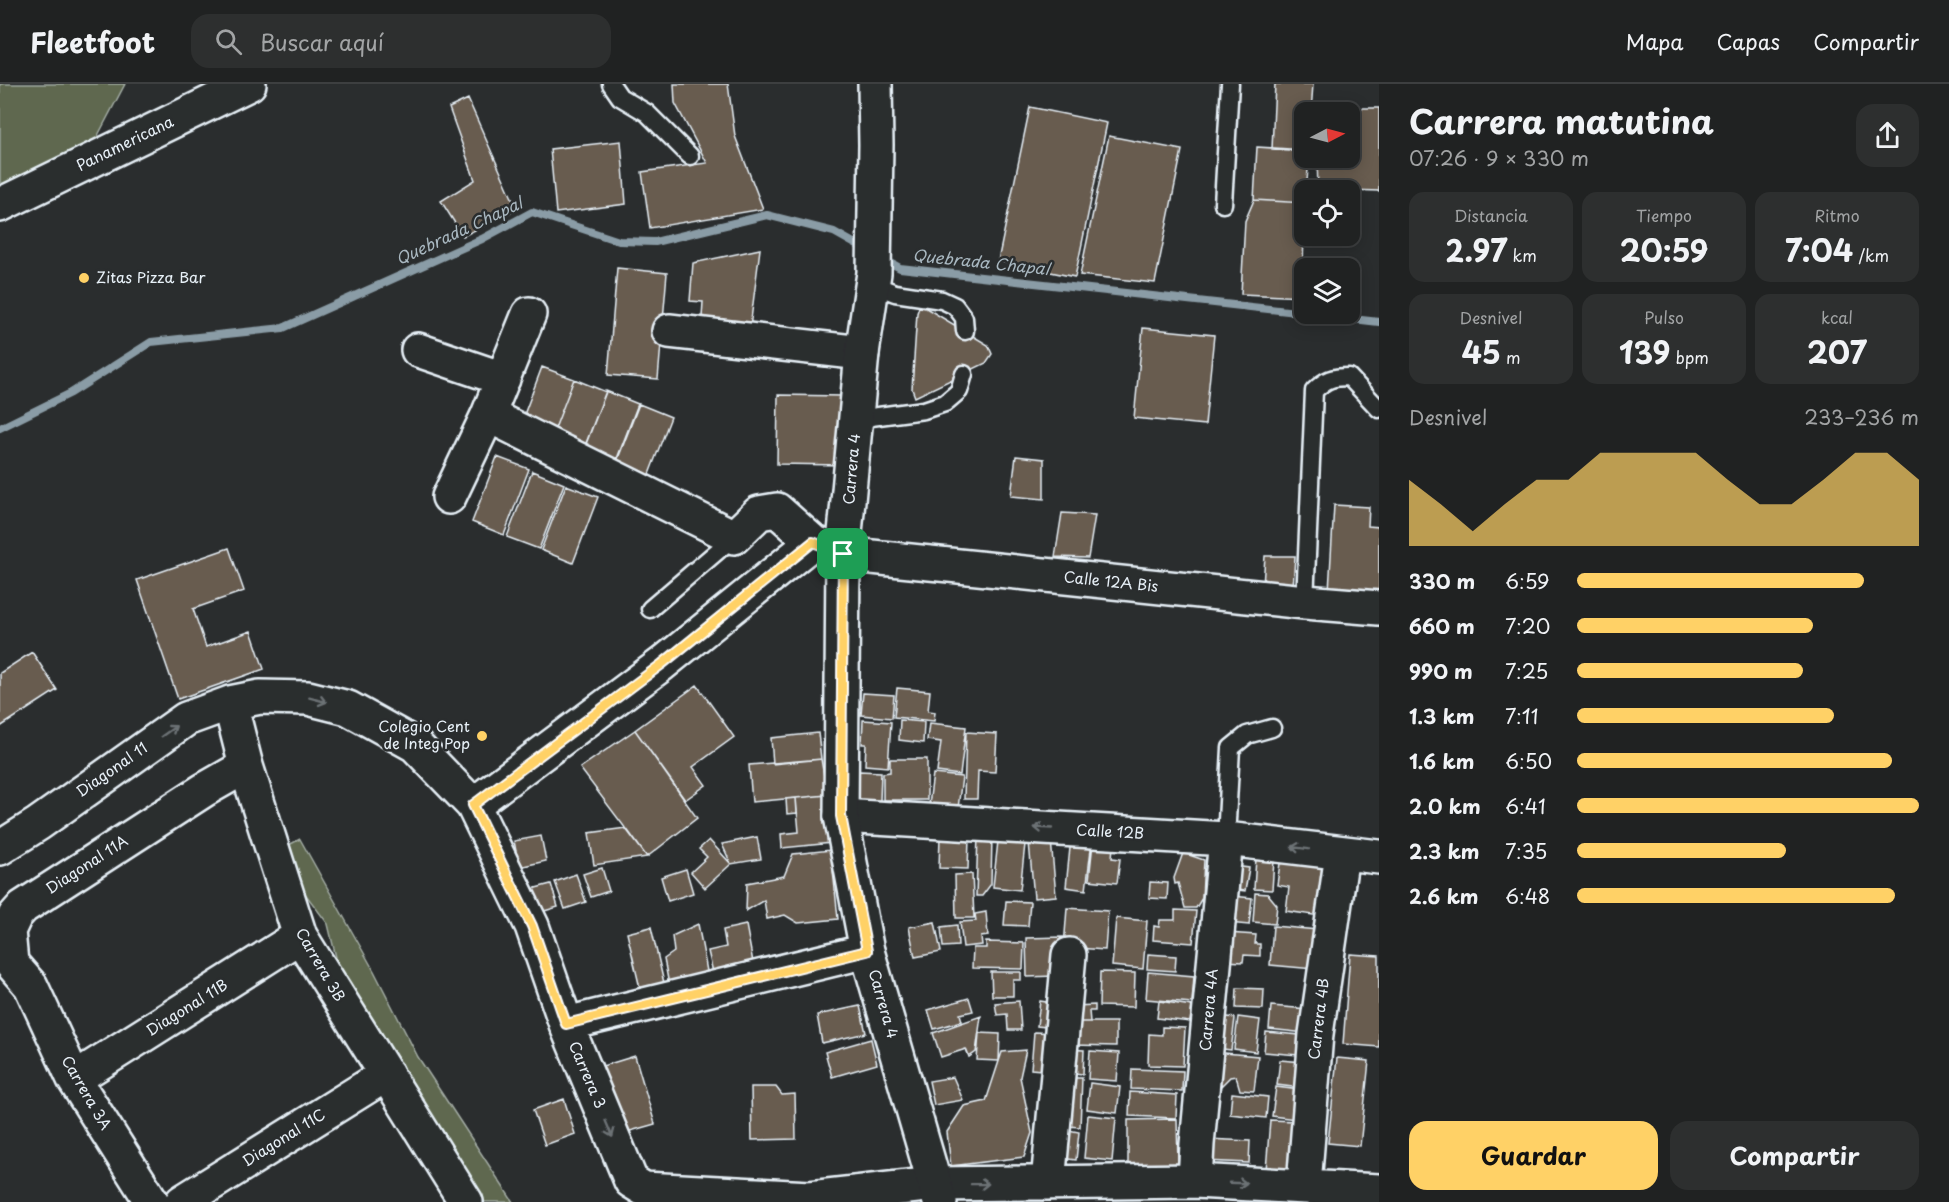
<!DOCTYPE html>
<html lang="es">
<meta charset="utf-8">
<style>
:root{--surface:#202222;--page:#2d2f2f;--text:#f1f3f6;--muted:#a2a4a5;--line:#3d3f40;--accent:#ffd166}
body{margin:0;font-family:"Playpen Sans",sans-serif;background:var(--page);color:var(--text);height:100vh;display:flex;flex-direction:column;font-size:22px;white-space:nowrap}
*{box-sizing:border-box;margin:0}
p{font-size:20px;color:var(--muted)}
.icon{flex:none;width:33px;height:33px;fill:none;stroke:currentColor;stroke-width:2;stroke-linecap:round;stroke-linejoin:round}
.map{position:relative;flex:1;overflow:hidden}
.panel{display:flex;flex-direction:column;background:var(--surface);width:570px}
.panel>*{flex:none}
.needle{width:39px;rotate:84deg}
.controls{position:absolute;left:1294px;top:18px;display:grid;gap:12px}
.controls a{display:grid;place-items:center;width:66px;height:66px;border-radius:12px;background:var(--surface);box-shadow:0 3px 15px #0003,0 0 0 2px var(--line);font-size:30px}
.pin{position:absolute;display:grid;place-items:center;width:51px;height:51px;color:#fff;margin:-26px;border-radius:12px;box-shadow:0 3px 9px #0006}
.round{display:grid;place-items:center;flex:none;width:63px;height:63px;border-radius:18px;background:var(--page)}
.head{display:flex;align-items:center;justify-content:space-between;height:102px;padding:0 30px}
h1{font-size:33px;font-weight:700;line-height:45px}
.metrics{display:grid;grid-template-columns:repeat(3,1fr);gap:9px;height:102px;padding:6px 30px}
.metrics div{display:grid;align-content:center;border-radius:15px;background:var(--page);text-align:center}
.metrics b{font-size:30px;font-weight:700}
.metrics small{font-size:16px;font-weight:400}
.metrics p{font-size:16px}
.chart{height:168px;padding:12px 30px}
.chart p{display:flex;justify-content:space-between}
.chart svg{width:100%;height:108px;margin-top:6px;fill:var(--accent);opacity:.7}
.button{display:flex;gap:12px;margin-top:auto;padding:12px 30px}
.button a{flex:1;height:69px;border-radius:18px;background:var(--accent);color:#111;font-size:24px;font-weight:700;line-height:69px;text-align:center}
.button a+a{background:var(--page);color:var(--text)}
ul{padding:0 30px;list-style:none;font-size:20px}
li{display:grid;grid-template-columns:96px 72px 1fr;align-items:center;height:45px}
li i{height:15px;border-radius:8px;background:var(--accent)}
header{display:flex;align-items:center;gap:36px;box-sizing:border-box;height:84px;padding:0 30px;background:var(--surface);border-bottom:2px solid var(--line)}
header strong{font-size:28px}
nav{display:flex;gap:33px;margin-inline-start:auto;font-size:21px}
.search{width:420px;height:54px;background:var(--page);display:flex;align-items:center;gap:15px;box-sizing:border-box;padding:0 21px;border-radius:18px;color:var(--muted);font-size:22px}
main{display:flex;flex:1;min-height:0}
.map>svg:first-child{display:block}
.green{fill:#5e684f;stroke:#a3aca4;stroke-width:1.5}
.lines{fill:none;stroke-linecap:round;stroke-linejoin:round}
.stream{stroke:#8a9ca6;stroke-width:8}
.building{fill:#685b4f;stroke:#e8f1f8;stroke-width:1.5}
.lane-casing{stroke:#e8f1f8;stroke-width:21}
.street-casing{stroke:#e8f1f8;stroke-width:38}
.secondary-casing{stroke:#e8f1f8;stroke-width:38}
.primary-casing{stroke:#e8f1f8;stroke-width:38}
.lane{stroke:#2a2d2e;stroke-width:16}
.street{stroke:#2a2d2e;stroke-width:33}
.secondary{stroke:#2a2d2e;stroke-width:33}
.primary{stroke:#2a2d2e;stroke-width:33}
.oneway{stroke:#6c7275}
.route-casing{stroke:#fff;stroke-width:12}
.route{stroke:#ffd166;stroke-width:8}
.poi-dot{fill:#ffd166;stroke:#2a2d2e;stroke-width:2}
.labels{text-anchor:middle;stroke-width:5;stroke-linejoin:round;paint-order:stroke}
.street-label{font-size:15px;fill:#e8f1f8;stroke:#2a2d2e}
.poi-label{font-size:15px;fill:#e8f1f8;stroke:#2a2d2e;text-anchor:start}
.water-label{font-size:16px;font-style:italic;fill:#a9b8c1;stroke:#2a2d2e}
</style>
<header>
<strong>Fleetfoot</strong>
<div class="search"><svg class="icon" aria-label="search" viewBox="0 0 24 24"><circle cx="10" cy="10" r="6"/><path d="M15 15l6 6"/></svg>Buscar aquí</div>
<nav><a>Mapa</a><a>Capas</a><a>Compartir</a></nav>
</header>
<main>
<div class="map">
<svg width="1379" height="1118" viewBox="0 0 1379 1118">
<rect width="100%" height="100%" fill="#2a2d2e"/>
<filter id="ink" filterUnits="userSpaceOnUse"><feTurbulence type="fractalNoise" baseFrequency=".0167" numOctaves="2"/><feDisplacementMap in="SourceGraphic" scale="12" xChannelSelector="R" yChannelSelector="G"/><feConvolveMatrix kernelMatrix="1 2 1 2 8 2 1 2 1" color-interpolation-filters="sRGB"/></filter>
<g filter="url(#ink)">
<path class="green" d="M0,0H125L85,76L0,125Z
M300,755L374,887L418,973L513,1118H481L340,890L328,840L294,795L287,762Z"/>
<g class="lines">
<path class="stream" d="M882,174L900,184L1305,229
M1309,230L1379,238
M0,344L71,309L151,258L283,244L482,155L532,128L619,157L655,158L767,131L834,148L866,166"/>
</g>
<path class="building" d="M674,0H728L735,52L763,125L650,144L642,88L707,79L675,19Z
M1275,0H1313L1311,28H1305V67L1272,65Z
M468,15L517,125L463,152L441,117L475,96L449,24Z
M1030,23L1107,39L1075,193L998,177Z
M1316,24H1379V107L1318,105L1317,74H1350V28H1316Z
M1109,52L1182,66L1155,199L1080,191Z
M621,57L626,120L556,129L550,65Z
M1257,63L1305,66V74H1309L1305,119L1254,116Z
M1254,116L1305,119L1302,213L1241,210L1245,137Z
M760,165L749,251L701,249L703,218L690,217L693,179Z
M617,184L667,189L658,295L608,291Z
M919,223L926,224L988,261L992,270L986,279L915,313L912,305L917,229Z
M1143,244L1214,251L1205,341L1134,334Z
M542,283L574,295L549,360L519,344Z
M574,295L606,308L581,373L549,360Z
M606,307L638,320L613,385L581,372Z
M778,311L843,312V381L777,380Z
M639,320L671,333L646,398L614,385Z
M1016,372L1044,375V415L1011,412Z
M497,373L529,385L504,451L472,438Z
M532,387L564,400L539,465L507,453Z
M566,401L598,413L573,479L541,466Z
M1334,421L1369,423L1368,442L1379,443V510L1329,507Z
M1062,429L1095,431L1088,474L1055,473Z
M229,464L244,507L193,525L206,563L251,547L264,585L178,615L137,496Z
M1265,472H1295L1293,503L1263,502Z
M32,568L57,606L0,643V589Z
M697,601L734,653L693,683L706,701L685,716L635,646Z
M897,604L930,607L928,627L935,628L934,637L894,633Z
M863,609L894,611L892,634L861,631Z
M863,636L891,638L888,683L865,681L866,660H862Z
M900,636L924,638L923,659L899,656Z
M929,639L966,643L960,691L937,688L941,658L927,656Z
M635,646L697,734L647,773L580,684Z
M966,648L997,650L995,688L978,687L977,715H964Z
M818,649L821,675L773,680L771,654Z
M821,675L827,711L752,718L749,681Z
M890,675H927V716H883V689L890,688Z
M859,687L881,688L880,717L858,716Z
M933,690L962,693L958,724L929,721Z
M827,711L832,759L782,764L781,750L799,748L796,714Z
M796,714L797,729L787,730L786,715Z
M626,744L647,773L594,781L589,749Z
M999,748L1026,751L1020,806L993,803Z
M978,751H992L991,800L982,812H976Z
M541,752L546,777L519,783L514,757Z
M757,753L761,775L731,780L722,760Z
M940,753L969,754L968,785L939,784Z
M1071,754L1092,757L1086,806L1066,803Z
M709,756L731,780L705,804L691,788L707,773L699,765Z
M1051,756L1056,812L1034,814L1029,758Z
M1093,759L1113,762L1112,774L1120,775L1117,799L1089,796Z
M831,766L838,835L798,839L785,831L767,835L764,816L746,827L747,799L784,792L793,770Z
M1183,769L1204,776L1202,814L1196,824H1185L1178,799L1175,800L1174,794Z
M1281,772L1318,776L1325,786L1320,832L1286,827L1289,803L1277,801Z
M1256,774L1274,776L1272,806L1254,805Z
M1234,782L1249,784L1245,807L1230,805Z
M602,784L609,807L591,813L583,790Z
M686,785L693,809L668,817L661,793Z
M576,790L586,818L565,825L555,798Z
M972,790L974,834H956L955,791Z
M1150,798L1168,799L1167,815L1149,814Z
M551,800L558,823L534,830L528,806Z
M1255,809L1268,810L1277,821L1275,840L1253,838Z
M1232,812L1252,814L1249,841L1228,839Z
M1006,817L1030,818L1028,842L1004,841Z
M1067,824L1108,827L1105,866L1064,863Z
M1175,826L1196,827L1193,859L1153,856L1154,842L1159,843L1160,836H1175Z
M986,828L988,852L981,853L982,861L963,863L960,838L976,837L975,830Z
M1116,834L1147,837L1143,885L1112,882Z
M935,838L941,868L915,873L909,843Z
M698,840L710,903L671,911L664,875L674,868L672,852Z
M746,841L755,889L715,897L708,867L726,863L723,846Z
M957,841L958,862L943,863L941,843Z
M1273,842L1318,846L1314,885L1270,881Z
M651,843L667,912L643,917L627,849Z
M1227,849L1256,851L1255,860H1260V872L1244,871L1243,878L1225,877Z
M1063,853V866H1053L1054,892L1027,893L1026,854Z
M986,858L1024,859L1023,885L972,884L973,864H986Z
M1148,870L1176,872L1175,887L1147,885Z
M1350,870L1379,872V963L1343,960Z
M991,888H1021V896H1013V912H992Z
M1100,888L1135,889L1134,923L1099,922Z
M1148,888L1194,892L1192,919L1146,915Z
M1237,904L1264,905L1263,925L1236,924Z
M969,914L973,927L960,930L962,937L934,945L928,926Z
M1019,917L1021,946H1008L1007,930L997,931L995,919Z
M1040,917L1059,920L1056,944L1037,942Z
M1159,917L1192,922L1190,938L1157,934Z
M1095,921V927H1089L1090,938H1073L1074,922Z
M860,922L866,949L822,959L817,931Z
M1271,922L1308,925L1306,949L1269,945Z
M981,932L976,968L969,973L966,965L941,973L933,949Z
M1219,932L1235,934L1231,966L1215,964Z
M1238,933L1260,936L1256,968L1234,965Z
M1073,938H1116V962L1073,961Z
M1162,943L1185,944L1183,982L1148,981L1149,950L1162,951Z
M1034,948L1056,949L1053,987L1031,985Z
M1266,948L1300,951L1298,971L1264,968Z
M979,949L1000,950L999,977L977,976Z
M871,955L877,980L832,993L825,968Z
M1066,965L1084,966L1083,990L1064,988Z
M1026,966L1020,993L1032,1049L1024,1073L951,1082L947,1048L964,1022L986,1017L1002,968Z
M1090,967L1119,969L1117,997L1088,995Z
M1213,968L1258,972L1254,1007L1240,1006L1236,992L1230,993L1220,1003L1211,1002Z
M635,972L655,1040L616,1051L596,984Z
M1337,974L1369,977L1360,1062L1328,1059Z
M1280,976L1303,978L1300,1004L1277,1001Z
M1132,985L1183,987L1182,1007L1131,1005Z
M953,993L963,1016L934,1021L929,997Z
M1070,994H1082L1080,1043L1067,1042Z
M1090,999L1120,1003L1117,1029L1087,1025Z
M751,1003H776L782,1011L795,1010L796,1055L752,1056Z
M1276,1003L1300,1006L1296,1035L1272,1032Z
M1130,1008L1177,1011L1176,1034L1129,1032Z
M1232,1009L1268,1013L1266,1034L1230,1030Z
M564,1015L575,1050L545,1061L533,1026Z
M1088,1031L1116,1034L1112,1077L1084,1074Z
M1177,1035L1178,1082L1128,1083V1036Z
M1270,1036L1294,1037L1290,1089L1266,1086Z
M1063,1045L1079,1048L1076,1076L1060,1074Z
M1206,1055L1250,1057L1249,1079L1205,1077Z"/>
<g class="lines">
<defs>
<path id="lane" d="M611,0L620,13L647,29L690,72
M1223,120L1230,0
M872,200L895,209L942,216L955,222L964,234L965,247
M856,341L871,333L924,326L945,319L959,307L964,290
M1305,518L1314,307C1326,295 1332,293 1349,293L1379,325
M650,525L734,453
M1226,755L1231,664L1247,651L1272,644"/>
<path id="street" d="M669,247L862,269
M418,266L503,295
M488,331L734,453L759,429L777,426L813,458
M449,413L488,331L529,230
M230,619L246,682L300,852L466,1118
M473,721L662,580L813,458L843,470L1305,518L1379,524
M841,732L1226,755L1379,773
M0,764L38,740L186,635L230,619L260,613L308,614L348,624L415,661L473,721L532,842L566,940L631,1097L644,1105L810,1114L935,1100L1195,1097L1379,1107
M566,940L867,867
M74,995L300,852
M1195,1097L1197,1060L1226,755
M1048,1099L1069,871
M1304,1101L1316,950L1342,770
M152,1118L74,995L31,902L11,879L8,847L15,832L23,823L204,706L246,682
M182,1118L387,990"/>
<path id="secondary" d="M875,0L876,61L874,189L862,269L843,470L841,732L867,867L940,1118"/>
<path id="primary" d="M0,121L249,0"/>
</defs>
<use href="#lane" class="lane-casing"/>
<use href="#street" class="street-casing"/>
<use href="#secondary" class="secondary-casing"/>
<use href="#primary" class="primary-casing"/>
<use href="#lane" class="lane"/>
<use href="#street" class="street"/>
<use href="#secondary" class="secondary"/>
<use href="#primary" class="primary"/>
</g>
<defs><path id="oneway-shaft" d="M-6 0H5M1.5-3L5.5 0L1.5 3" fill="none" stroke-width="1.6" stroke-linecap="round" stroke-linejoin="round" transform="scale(1.5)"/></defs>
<g class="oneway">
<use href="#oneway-shaft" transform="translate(318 616) rotate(15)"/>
<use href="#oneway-shaft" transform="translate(169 647) rotate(-35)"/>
<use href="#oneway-shaft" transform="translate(1043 744) rotate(-177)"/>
<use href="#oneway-shaft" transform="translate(1300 764) rotate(-173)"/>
<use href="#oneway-shaft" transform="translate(609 1045) rotate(67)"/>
<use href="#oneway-shaft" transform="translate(1238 1099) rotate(2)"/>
<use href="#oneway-shaft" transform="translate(980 1100) rotate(-1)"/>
</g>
</g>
<g class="lines" filter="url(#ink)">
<defs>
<path id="route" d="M813,458L843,470L841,732L867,867L566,940L532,842L473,721L662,580Z"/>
</defs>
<use href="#route" class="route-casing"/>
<use href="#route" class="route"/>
</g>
<g class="poi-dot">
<circle cx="84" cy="194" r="6"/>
<circle cx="482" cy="652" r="6"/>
</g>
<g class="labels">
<g class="street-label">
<text transform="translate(125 60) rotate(-26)" y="5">Panamericana</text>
<text transform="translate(852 385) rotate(-85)" y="5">Carrera 4</text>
<text transform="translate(1111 498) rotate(6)" y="5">Calle 12A Bis</text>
<text transform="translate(112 686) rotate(-35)" y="5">Diagonal 11</text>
<text transform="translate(1110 748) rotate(3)" y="5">Calle 12B</text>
<text transform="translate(87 781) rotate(-33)" y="5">Diagonal 11A</text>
<text transform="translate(320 881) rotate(60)" y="5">Carrera 3B</text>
<text transform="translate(883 920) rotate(74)" y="5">Carrera 4</text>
<text transform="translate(187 924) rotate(-32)" y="5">Diagonal 11B</text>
<text transform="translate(1209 926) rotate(-85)" y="5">Carrera 4A</text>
<text transform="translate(1319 935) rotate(-83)" y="5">Carrera 4B</text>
<text transform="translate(587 991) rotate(67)" y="5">Carrera 3</text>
<text transform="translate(86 1009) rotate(60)" y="5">Carrera 3A</text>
<text transform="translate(284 1054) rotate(-32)" y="5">Diagonal 11C</text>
</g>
<g class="poi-label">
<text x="96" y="199">Zitas Pizza Bar</text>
<text x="470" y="648" text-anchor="end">Colegio Cent<tspan x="470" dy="17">de Integ Pop</tspan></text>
</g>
<g class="water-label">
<text transform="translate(459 147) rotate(-25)" y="6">Quebrada Chapal</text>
<text transform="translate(981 178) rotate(6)" y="6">Quebrada Chapal</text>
</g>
</g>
</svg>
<div class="controls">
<a><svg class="needle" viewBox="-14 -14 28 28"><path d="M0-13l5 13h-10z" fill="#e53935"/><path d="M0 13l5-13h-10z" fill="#a2a4a5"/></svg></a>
<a><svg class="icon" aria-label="locate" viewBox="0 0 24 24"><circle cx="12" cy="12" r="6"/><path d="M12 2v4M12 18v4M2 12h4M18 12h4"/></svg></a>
<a><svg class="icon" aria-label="layers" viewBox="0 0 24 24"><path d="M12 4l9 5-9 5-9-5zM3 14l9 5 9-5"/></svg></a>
</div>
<div class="pin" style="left:843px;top:470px;background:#1e9e55"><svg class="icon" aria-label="arrive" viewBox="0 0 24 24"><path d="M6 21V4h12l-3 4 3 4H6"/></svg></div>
</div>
<section class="panel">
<div class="head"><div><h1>Carrera matutina</h1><p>07:26 · 9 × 330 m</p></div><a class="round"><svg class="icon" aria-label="share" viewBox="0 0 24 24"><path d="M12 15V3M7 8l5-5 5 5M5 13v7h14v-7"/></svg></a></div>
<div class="metrics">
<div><p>Distancia</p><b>2.97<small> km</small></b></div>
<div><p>Tiempo</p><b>20:59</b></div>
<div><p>Ritmo</p><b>7:04<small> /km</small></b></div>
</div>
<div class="metrics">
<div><p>Desnivel</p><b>45<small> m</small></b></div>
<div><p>Pulso</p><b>139<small> bpm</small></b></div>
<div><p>kcal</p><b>207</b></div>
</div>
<div class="chart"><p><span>Desnivel</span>233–236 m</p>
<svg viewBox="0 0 160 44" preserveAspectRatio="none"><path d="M0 44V17L10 27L20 38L30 27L40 17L50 17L60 6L70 6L80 6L90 6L100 17L110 27L120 27L130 17L140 6L150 6L160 17V44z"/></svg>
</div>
<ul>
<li><b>330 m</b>6:59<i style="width:84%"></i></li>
<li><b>660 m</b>7:20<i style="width:69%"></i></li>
<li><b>990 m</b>7:25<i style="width:66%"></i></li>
<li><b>1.3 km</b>7:11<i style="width:75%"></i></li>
<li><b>1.6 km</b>6:50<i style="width:92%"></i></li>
<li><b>2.0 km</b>6:41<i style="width:100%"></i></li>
<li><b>2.3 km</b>7:35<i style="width:61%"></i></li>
<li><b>2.6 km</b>6:48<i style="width:93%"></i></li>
</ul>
<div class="button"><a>Guardar</a><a>Compartir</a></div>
</section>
</main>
